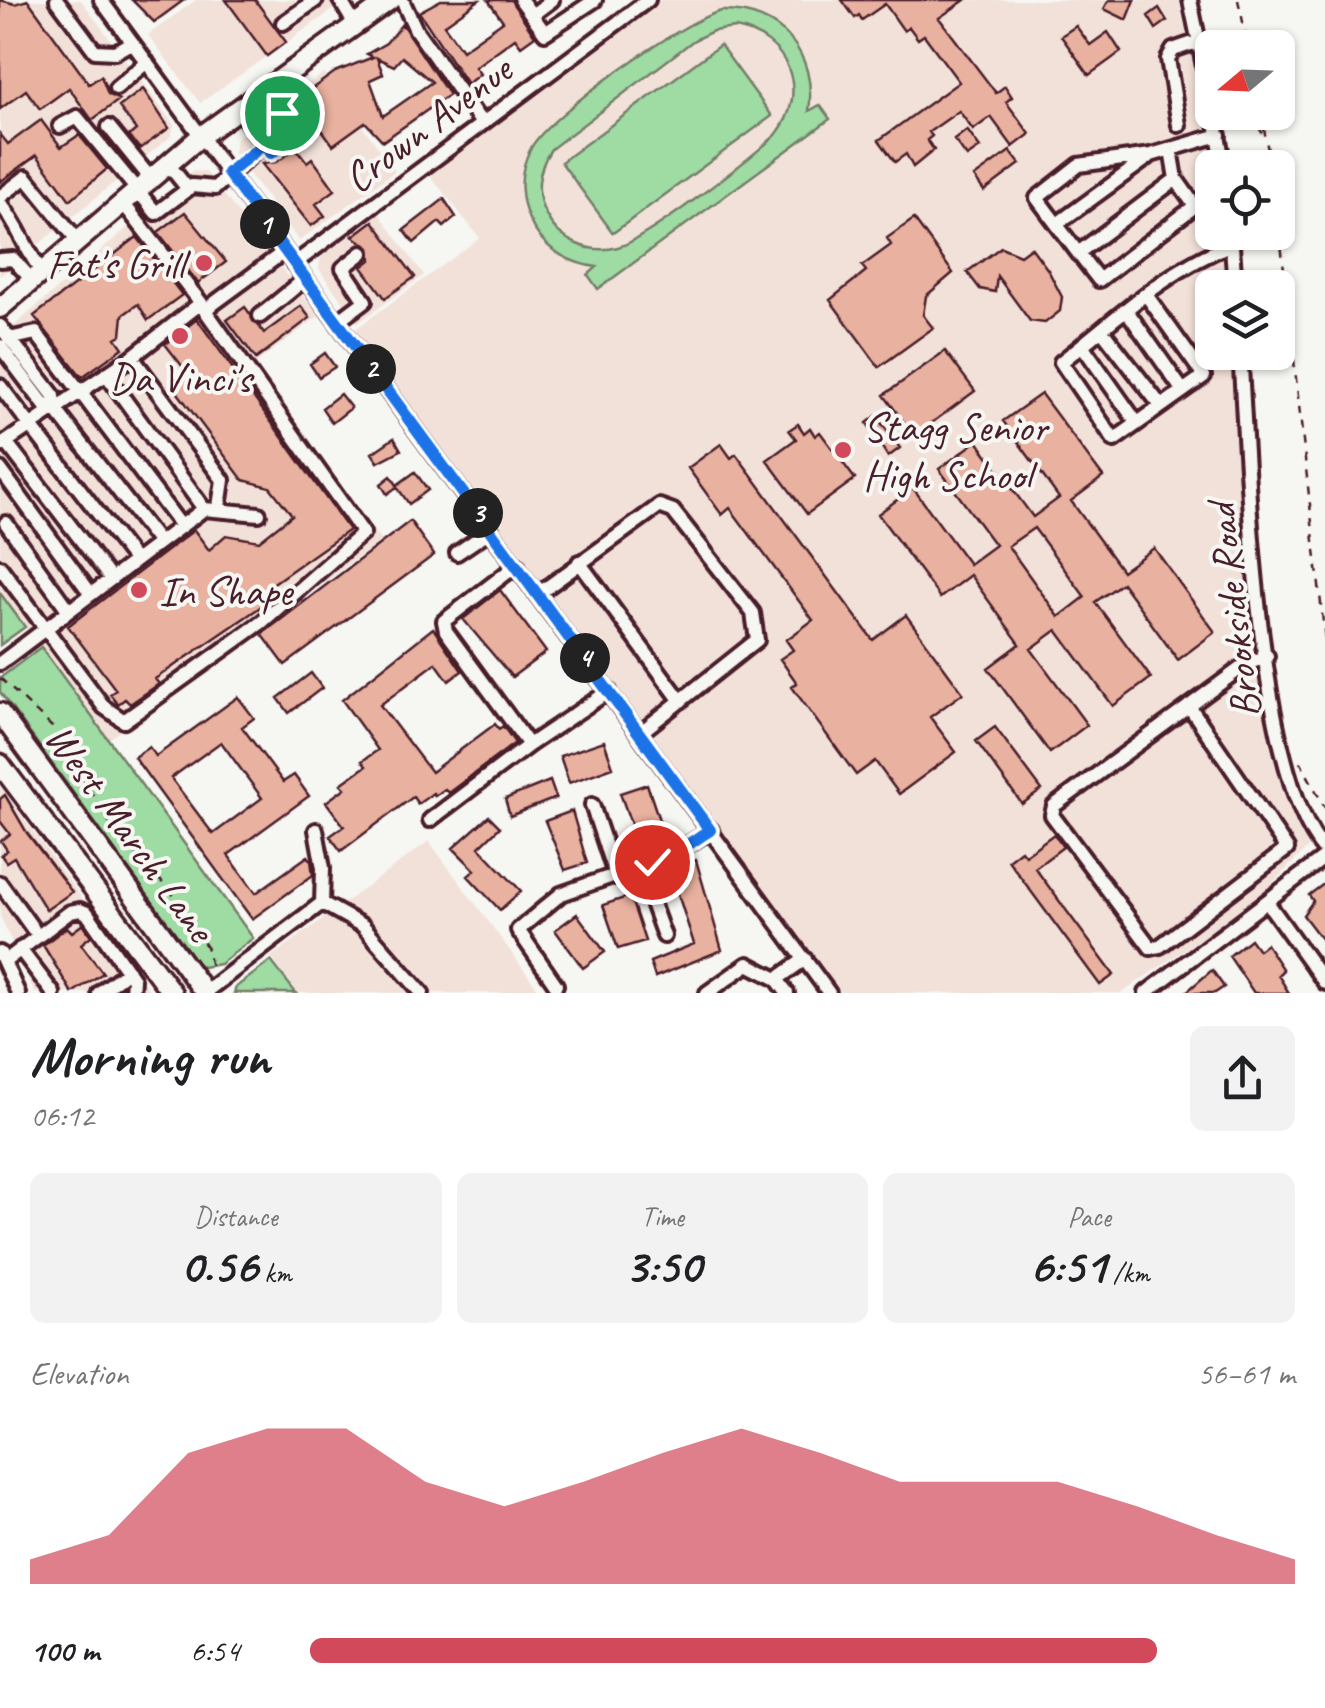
<!DOCTYPE html>
<meta charset="utf-8">
<style>
:root{--surface:#fff;--page:#f2f2f2;--text:#202124;--muted:#757577;--accent:#d1495b}
body{margin:0;font-family:Caveat,sans-serif;background:var(--page);color:var(--text);height:100vh;display:flex;flex-direction:column;font-size:38px;white-space:nowrap}
*{box-sizing:border-box;margin:0}
p{font-size:32px;color:var(--muted)}
.icon{flex:none;width:55px;height:55px;fill:none;stroke:currentColor;stroke-width:2;stroke-linecap:round;stroke-linejoin:round}
.map{position:relative;height:993px;overflow:hidden}
.sheet{display:flex;flex-direction:column;background:var(--surface);flex:1}
.sheet>*{flex:none}
.needle{width:65px;rotate:251deg}
.fabs{position:absolute;left:1195px;top:30px;display:grid;gap:20px}
.fabs a{display:grid;place-items:center;width:100px;height:100px;border-radius:15px;background:var(--surface);box-shadow:0 2px 8px #0004;font-size:50px}
.pin{position:absolute;display:grid;place-items:center;width:85px;height:85px;color:#fff;margin:-42px;border:5px solid #fff;border-radius:50%;box-shadow:0 2px 10px #0007}
.km{position:absolute;width:50px;height:50px;margin:-25px;border-radius:50%;background:#222;color:#fff;font-size:28px;line-height:50px;text-align:center}
.round{display:grid;place-items:center;flex:none;width:105px;height:105px;border-radius:15px;background:var(--page)}
.headline{display:flex;align-items:center;justify-content:space-between;height:170px;padding:0 30px}
h1{font-size:55px;font-weight:600;line-height:75px}
.stats{display:grid;grid-template-columns:repeat(3,1fr);gap:15px;height:170px;padding:10px 30px}
.stats div{display:grid;align-content:center;border-radius:15px;background:var(--page);text-align:center}
.stats b{font-size:50px;font-weight:600}
.stats small{font-size:28px;font-weight:400}
.stats p{font-size:28px}
.chart{height:280px;padding:20px 30px}
.chart p{display:flex;justify-content:space-between}
.chart svg{width:100%;height:180px;margin-top:10px;fill:var(--accent);opacity:.7}
ul{padding:0 30px;list-style:none;font-size:32px}
li{display:grid;grid-template-columns:160px 120px 1fr;align-items:center;height:75px}
li i{height:25px;border-radius:12px;background:var(--accent)}
.map>svg:first-child{display:block}
.built{fill:#f2e1d9}
.green{fill:#9edca4;stroke:#747e68;stroke-width:2.5;fill-rule:evenodd}
.building{fill:#e9b19f;stroke:#4a1f2b;stroke-width:2.5;fill-rule:evenodd}
.lines{fill:none;stroke-linecap:round;stroke-linejoin:round}
.minor-tunnel{stroke:#d4cbca;stroke-width:12;stroke-dasharray:12 6;stroke-linecap:butt}
.minor-casing{stroke:#4a1f2b;stroke-width:20}
.major-casing{stroke:#4a1f2b;stroke-width:25}
.path{stroke:#4a1f2b;stroke-width:2.5;stroke-dasharray:8 8;stroke-linecap:butt}
.minor{stroke:#f6f6f2;stroke-width:12}
.major{stroke:#f6f6f2;stroke-width:18}
.route-casing{stroke:#fff;stroke-width:20}
.route{stroke:#1a73e8;stroke-width:12}
.poi-dot{fill:#d1495b;stroke:#f6f6f2;stroke-width:4}
.labels{text-anchor:middle;stroke-width:8;stroke-linejoin:round;paint-order:stroke}
.street-label{font-size:42px;fill:#4a1f2b;stroke:#f6f6f2}
.poi-label{font-size:42px;fill:#4a1f2b;stroke:#f6f6f2;text-anchor:start}
</style>
<div class="map">
<svg width="1325" height="993" viewBox="0 0 1325 993">
<rect width="100%" height="100%" fill="#f6f6f2"/>
<filter id="ink" filterUnits="userSpaceOnUse"><feTurbulence type="fractalNoise" baseFrequency=".01" numOctaves="2"/><feDisplacementMap in="SourceGraphic" scale="20" xChannelSelector="R" yChannelSelector="G"/><feConvolveMatrix kernelMatrix="1 2 1 2 8 2 1 2 1" color-interpolation-filters="sRGB"/></filter>
<g filter="url(#ink)">
<path class="built" d="M0,0H81L174,125L171,136L0,276Z
M196,0H347L200,103L148,35Z
M658,0H1179L1210,147L1212,232L1220,233L1227,287L1212,288V352L1235,353L1265,610L1295,784L1318,838L1254,901L1122,993H841L529,575L354,330L480,238L428,173Z
M324,73L395,171L299,241L234,153L236,138Z
M193,171L206,172L319,316L253,365L381,541L109,739L0,592V338Z
M378,212L424,275L358,323L319,269L321,254Z
M0,786L151,993H35L0,916Z
M429,841L541,993H298L271,957Z"/>
<path class="green" d="M722,11C781,10 817,54 809,111L820,105L830,119L598,289L588,275L597,267C571,264 548,251 534,229C519,204 517,173 531,148C548,115 686,18 722,11ZM735,28C789,37 810,93 776,135C749,159 648,239 618,247C590,255 559,241 546,215C534,193 538,169 551,149L694,40L713,31Z
M720,45L772,116L613,233L561,162Z
M0,593L25,627L0,645Z
M41,647L253,938L220,964L202,967L197,963L0,692V678Z
M271,961L296,993H234L236,987Z"/>
<path class="building" d="M0,0L15,4L28,0L89,84L101,76L108,94L119,100L92,120L69,88L40,109L26,90L0,109Z
M132,0H184L154,22Z
M226,0H255L286,42L267,56Z
M441,0H479L444,25L462,50L503,21L488,0H511L535,36L521,46L515,38L475,67L480,74L467,84L419,12Z
M842,0H965L939,18L996,93L1005,86L1012,97L1006,102L1030,134L1013,147L991,117L973,130L959,111L929,132L932,136L927,140L934,150L913,167L906,154L895,162L879,140L959,82L924,35L918,39L909,27L904,31L885,4L862,20L859,15L855,18Z
M1109,0H1135L1127,20L1104,9Z
M1159,8L1167,21L1156,29L1148,16Z
M402,24L449,95L383,141L365,122L333,145L299,98L335,72L373,57L367,54L386,43ZM402,57L432,82L383,116L370,80L383,74L377,58L394,66Z
M1076,26L1090,45L1108,32L1121,52L1089,75L1061,36Z
M143,89L169,128L140,149L129,136L136,130L119,107Z
M41,120L61,147L79,135L107,169L70,200L37,155L0,182V134L8,144Z
M967,130L980,148L967,157L954,140Z
M296,148L307,162L312,158L335,190L316,204L325,216L311,226L262,164L276,162Z
M1010,151L1020,164L984,191L974,177Z
M444,199L456,217L444,227L439,222L414,243L404,230Z
M185,212L226,262L198,283L158,232Z
M914,219L953,273L926,296L923,315L933,328L879,367L830,300L866,271L862,266L891,245L887,238Z
M373,221L415,277L385,298L362,267L371,260L370,248L353,236Z
M137,237L182,295L148,320L138,304L123,315L121,335L116,338L123,348L82,377L34,316Z
M1001,247L1020,255L1031,247L1048,270L1062,297L1060,311L1045,323L1030,321L997,276L995,292L980,289L967,272Z
M301,306L310,318L256,359L227,320L245,307L264,333Z
M197,319L349,530L268,587L275,597L155,679L159,684L130,704L125,699L118,704L110,694L116,690L68,626L194,530L209,550L226,535L259,541L292,515L270,487L243,480L178,393L183,367L165,344Z
M945,351L975,391L914,436L884,395Z
M325,353L335,367L319,377L310,364Z
M340,394L351,408L332,423L322,408Z
M1041,394L1103,477L1071,501L1122,571L1154,548L1215,632L1178,660L1122,583L1095,602L1151,678L1113,706L1057,630L1031,649L1087,725L1050,753L988,668L1020,644L970,575L940,598L878,514L913,488L969,564L995,545L939,469L977,441L1033,517L1059,498L1003,421ZM1034,528L1085,597L1059,617L1008,546Z
M876,416L900,448L888,457L867,423Z
M798,424L804,433L810,428L815,436L820,432L855,479L807,514L767,460L796,439L789,430Z
M394,438L401,450L378,462L372,453Z
M721,444L731,458L736,454L873,640L906,615L963,693L930,717L956,752L899,794L875,761L856,775L792,687L797,683L780,659L793,650L786,640L813,620L730,508L722,515L688,468Z
M415,472L428,490L409,504L397,487L387,494L381,484L391,476L397,485Z
M410,521L434,555L285,665L262,634Z
M500,590L546,652L512,677L463,619Z
M433,628L462,671L449,681L436,663L380,705L431,772L495,724L499,729L503,726L515,743L448,793L445,789L435,796L433,793L418,804L413,797L341,851L330,836L344,826L326,802L345,788L341,784L366,766L362,761L378,750L342,700Z
M311,673L322,688L289,713L278,698Z
M238,697L254,718L242,727L283,782L294,775L309,796L228,855L256,893L308,856L311,860L313,875L252,919L134,757L149,747L156,756ZM221,742L262,798L213,834L171,778Z
M995,727L1042,790L1022,804L976,741Z
M604,741L613,767L569,783L560,756Z
M550,781L556,798L510,816L505,799Z
M647,784L662,829L636,838L620,793Z
M5,795L27,833L72,892L46,910L14,857L6,862L1,855L7,850L1,841L10,834L0,821V799Z
M572,811L587,863L565,870L545,821Z
M489,816L500,827L479,847L521,891L500,910L468,876L475,870L453,848Z
M1054,834L1063,847L1035,868L1114,975L1100,985L1008,860L1021,850L1025,855Z
M696,860L722,950L655,977L650,962L694,944L670,869Z
M1325,883V944L1303,915L1313,901L1309,895Z
M630,896L645,941L618,949L603,905Z
M577,914L605,952L583,968L555,930Z
M83,924L91,936L81,944L103,973L72,993L43,945L67,927L72,932Z
M1250,939L1258,950L1266,944L1283,970L1278,975L1289,993H1254L1229,956Z
M1212,970L1224,987L1215,993H1185Z"/>
<g class="lines">
<path class="minor-tunnel" d="M264,127L274,119"/>
<defs>
<path id="minor" d="M57,0L95,51L115,52L132,42
M101,0L829,993
M340,0L355,25
M402,0L416,30L481,122
M521,0L545,33L595,0
M1190,0L1212,105
M532,15L552,0
M283,23L316,0
M116,88L147,62
M265,90L298,134L271,153L264,144L272,138
M1214,112L1224,168
M1179,125L1168,59L1173,50L1199,41
M60,126L77,117L156,213L192,186L215,188L264,144L238,109
M109,127L151,179
M1171,149L1176,179L1195,206L1099,280L1078,253L1176,179
M168,164L188,189
M0,197L26,177L78,241
M0,203C19,226 25,249 42,272
M123,203L201,303L132,357
M1057,224L1149,157
M1231,232L1235,288
M1078,253L1037,198L1079,165L1151,155L1219,135
M0,260L13,259L32,280
M294,264L648,0
M1147,296L1204,376L1114,440L1061,362C1116,319 1166,270 1232,244
M202,305L205,310L285,251
M1127,311L1183,391
M260,316L305,279
M337,322L365,301L343,268L362,253
M0,326L54,396L55,409L159,543
M1102,330L1161,406
M9,339L36,333L181,526
M1082,345L1137,423
M0,346L46,407L55,409
M1240,352C1248,466 1255,771 1325,851
M106,374L204,509
M0,386L135,561
M6,442L111,579
M0,446L132,357L223,480L219,507
M0,469L91,594
M6,523L69,611
M457,553L491,530
M579,562L681,701
M517,565L444,621L446,631L529,745L609,691
M0,567L104,707L124,721L262,622L363,533L205,310
M538,594L659,506L673,511L753,613L757,640L640,733
M0,663L204,509L259,514
M1189,706L1287,849L1160,946L1151,948L1052,815L1054,806L1245,665L1267,656
M592,805L616,877
M430,820L529,745
M316,830L323,868L322,903
M639,867L664,936
M0,883L33,929
M1267,902L1325,983
M322,903L363,926L422,993
M20,949L53,993
M0,953L18,993
M4,962L70,912L80,910L87,913L133,979L132,993
M777,979L805,959
M556,985L518,930L561,894L652,862L658,864L711,830
M99,993L128,971
M204,993L322,903
M707,993L748,964L777,979L787,993
M1146,993L1325,857"/>
<path id="major" d="M0,308L201,136L390,0
M0,713L205,993
M0,764L172,993"/>
</defs>
<use href="#minor" class="minor-casing"/>
<use href="#major" class="major-casing"/>
<path class="path" d="M1238,0L1249,48
M1251,112L1262,133
M1261,112L1271,168
M1278,216L1325,640
M0,678L52,727L115,832L172,893L206,946L212,971
M1300,761L1325,808"/>
<use href="#minor" class="minor"/>
<use href="#major" class="major"/>
</g>
</g>
<g class="lines" filter="url(#ink)">
<defs>
<path id="route" d="M282,113L298,134L271,153L264,144L228,173L710,830C695,839 665,863 652,862"/>
</defs>
<use href="#route" class="route-casing"/>
<use href="#route" class="route"/>
</g>
<g class="poi-dot">
<circle cx="204" cy="263" r="10"/>
<circle cx="180" cy="336" r="10"/>
<circle cx="843" cy="450" r="10"/>
<circle cx="139" cy="590" r="10"/>
</g>
<g class="labels">
<g class="street-label">
<text transform="translate(427 123) rotate(-37)" y="15">Crown Avenue</text>
<text transform="translate(1232 611) rotate(-97)" y="15">Brookside Road</text>
<text transform="translate(131 832) rotate(54)" y="15">West March Lane</text>
</g>
<g class="poi-label">
<text x="184" y="278" text-anchor="end">Fat's Grill</text>
<text x="180" y="392" text-anchor="middle">Da Vinci's</text>
<text x="863" y="441">Stagg Senior<tspan x="863" dy="48">High School</tspan></text>
<text x="159" y="605">In Shape</text>
</g>
</g>
</svg>
<div class="fabs">
<a><svg class="needle" viewBox="-14 -14 28 28"><path d="M0-13l5 13h-10z" fill="#e53935"/><path d="M0 13l5-13h-10z" fill="#757577"/></svg></a>
<a><svg class="icon" aria-label="locate" viewBox="0 0 24 24"><circle cx="12" cy="12" r="6"/><path d="M12 2v4M12 18v4M2 12h4M18 12h4"/></svg></a>
<a><svg class="icon" aria-label="layers" viewBox="0 0 24 24"><path d="M12 4l9 5-9 5-9-5zM3 14l9 5 9-5"/></svg></a>
</div>
<div class="pin" style="left:282px;top:113px;background:#1e9e55"><svg class="icon" aria-label="arrive" viewBox="0 0 24 24"><path d="M6 21V4h12l-3 4 3 4H6"/></svg></div>
<div class="pin" style="left:652px;top:862px;background:#d93025"><svg class="icon" aria-label="check" viewBox="0 0 24 24"><path d="M5 12l5 5 9-10"/></svg></div>
<b class="km" style="left:265px;top:224px">1</b>
<b class="km" style="left:371px;top:369px">2</b>
<b class="km" style="left:478px;top:513px">3</b>
<b class="km" style="left:585px;top:658px">4</b>
</div>
<section class="sheet">
<div class="headline"><div><h1>Morning run</h1><p>06:12</p></div><a class="round"><svg class="icon" aria-label="share" viewBox="0 0 24 24"><path d="M12 15V3M7 8l5-5 5 5M5 13v7h14v-7"/></svg></a></div>
<div class="stats">
<div><p>Distance</p><b>0.56<small> km</small></b></div>
<div><p>Time</p><b>3:50</b></div>
<div><p>Pace</p><b>6:51<small> /km</small></b></div>
</div>
<div class="chart"><p><span>Elevation</span>56–61 m</p>
<svg viewBox="0 0 160 44" preserveAspectRatio="none"><path d="M0 44V38L10 32L20 12L30 6L40 6L50 19L60 25L70 19L80 12L90 6L100 12L110 19L120 19L130 19L140 25L150 32L160 38V44z"/></svg>
</div>
<ul>
<li><b>100 m</b>6:54<i style="width:86%"></i></li>
</ul>
</section>
